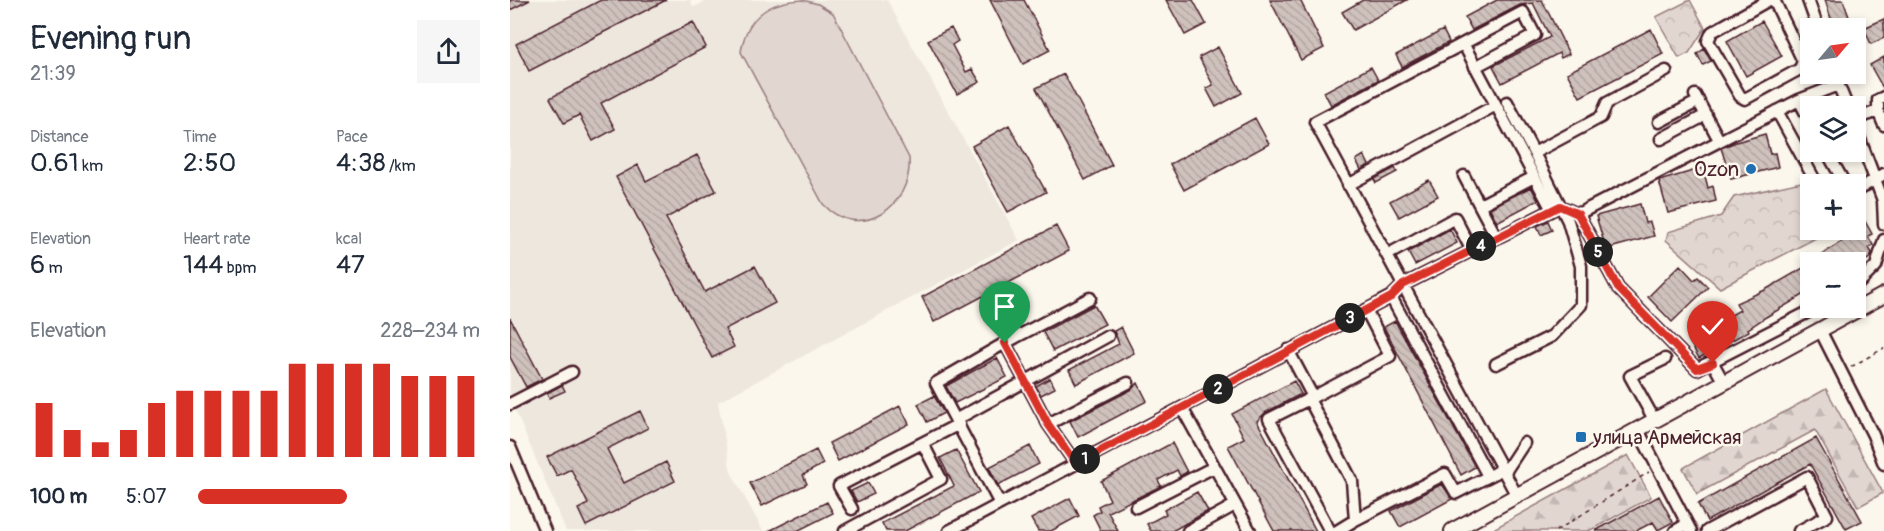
<!DOCTYPE html>
<meta charset="utf-8">
<style>
:root{--surface:#fff;--page:#f6f6f7;--text:#1f2937;--muted:#747a83;--accent:#d93025}
body{margin:0;font-family:Pangolin,sans-serif;background:var(--page);color:var(--text);height:100vh;display:flex;flex-direction:column;font-size:22px;white-space:nowrap}
*{box-sizing:border-box;margin:0}
p{font-size:20px;color:var(--muted)}
.icon{flex:none;width:33px;height:33px;fill:none;stroke:currentColor;stroke-width:2;stroke-linecap:round;stroke-linejoin:round}
.map{position:relative;flex:1;overflow:hidden}
.details{display:flex;flex-direction:column;background:var(--surface);width:510px}
.details>*{flex:none}
.needle{width:39px;rotate:61deg}
.tools{position:absolute;left:1290px;top:18px;display:grid;gap:12px}
.tools a{display:grid;place-items:center;width:66px;height:66px;border-radius:0px;background:var(--surface);box-shadow:0 3px 9px #0003;font-size:30px}
.pin{position:absolute;display:grid;place-items:center;width:51px;height:51px;color:#fff;margin:-62px -26px;border-radius:50% 50% 50% 0;rotate:-45deg;box-shadow:0 0 6px #0007}
.pin .icon{rotate:45deg}
.km{position:absolute;width:30px;height:30px;margin:-15px;border-radius:50%;background:#222;color:#fff;font-size:16px;line-height:30px;text-align:center}
.round{display:grid;place-items:center;flex:none;width:63px;height:63px;border-radius:0px;background:var(--page)}
.head{display:flex;align-items:center;justify-content:space-between;height:102px;padding:0 30px}
h1{font-size:33px;font-weight:600;line-height:45px}
.figures{display:grid;grid-template-columns:repeat(3,1fr);gap:9px;height:102px;padding:6px 30px}
.figures div{display:grid;align-content:center}
.figures b{font-size:26px;font-weight:600}
.figures small{font-size:16px;font-weight:400}
.figures p{font-size:16px}
.chart{height:168px;padding:12px 30px}
.chart p{display:flex;justify-content:space-between}
.chart svg{width:100%;height:108px;margin-top:6px;stroke:var(--accent);stroke-width:6}
ul{padding:0 30px;list-style:none;font-size:20px}
li{display:grid;grid-template-columns:96px 72px 1fr;align-items:center;height:45px}
li i{height:15px;border-radius:8px;background:var(--accent)}
main{display:flex;flex:1;min-height:0}
.map>svg:first-child{display:block}
.built{fill:#eee7de}
.forest{fill:url(#forest-firs);stroke:#967b7e;stroke-width:1.5}
.park{fill:url(#park-crowns);stroke:#967b7e;stroke-width:1.5}
.garden{fill:#e2d7d0;stroke:#967b7e;stroke-width:1.5}
.building{fill:url(#building-back-hatch);stroke:#4a1f2b;stroke-width:1.5}
.lines{fill:none;stroke-linecap:round;stroke-linejoin:round}
.minor-casing{stroke:#4a1f2b;stroke-width:15}
.major-casing{stroke:#4a1f2b;stroke-width:18}
.path{stroke:#4a1f2b;stroke-width:1.5;stroke-dasharray:4.5 4.5;stroke-linecap:butt}
.minor{stroke:#fbf7ec;stroke-width:10}
.major{stroke:#fbf7ec;stroke-width:14}
.route-casing{stroke:#fff;stroke-width:12}
.route{stroke:#d93025;stroke-width:8}
.poi-dot{fill:#1f6fb2;stroke:#fbf7ec;stroke-width:2}
.labels{text-anchor:middle;stroke-width:5;stroke-linejoin:round;paint-order:stroke}
.poi-label{font-size:20px;fill:#4a1f2b;stroke:#fbf7ec;text-anchor:end}
</style>
<main>
<section class="details">
<div class="head"><div><h1>Evening run</h1><p>21:39</p></div><a class="round"><svg class="icon" aria-label="share" viewBox="0 0 24 24"><path d="M12 15V3M7 8l5-5 5 5M5 13v7h14v-7"/></svg></a></div>
<div class="figures">
<div><p>Distance</p><b>0.61<small> km</small></b></div>
<div><p>Time</p><b>2:50</b></div>
<div><p>Pace</p><b>4:38<small> /km</small></b></div>
</div>
<div class="figures">
<div><p>Elevation</p><b>6<small> m</small></b></div>
<div><p>Heart rate</p><b>144<small> bpm</small></b></div>
<div><p>kcal</p><b>47</b></div>
</div>
<div class="chart"><p><span>Elevation</span>228–234 m</p>
<svg viewBox="0 0 160 44" preserveAspectRatio="none"><path d="M5 44V22M15 44V33M25 44V38M35 44V33M45 44V22M55 44V17M65 44V17M75 44V17M85 44V17M95 44V6M105 44V6M115 44V6M125 44V6M135 44V11M145 44V11M155 44V11"/></svg>
</div>
<ul>
<li><b>100 m</b>5:07<i style="width:53%"></i></li>
</ul>
</section>
<div class="map">
<svg width="1374" height="531" viewBox="0 0 1374 531">
<defs>
<pattern id="forest-firs" width="22" height="20" patternUnits="userSpaceOnUse" patternTransform="scale(1.5)"><rect width="22" height="20" fill="#e2d7d0"/><path d="M5 1l3.5 6h-7zM16 11l3.5 6h-7z" fill="#c3b8b3"/></pattern>
<pattern id="park-crowns" width="20" height="18" patternUnits="userSpaceOnUse" patternTransform="scale(1.5)"><rect width="20" height="18" fill="#e2d7d0"/><path d="M2 6a3 3 0 1 1 6 0M12 15a3 3 0 1 1 6 0" fill="none" stroke="#c3b8b3"/></pattern>
<pattern id="building-back-hatch" width="6" height="6" patternUnits="userSpaceOnUse" patternTransform="scale(1.5)"><rect width="6" height="6" fill="#cfc2bc"/><path d="M-1 5l2 2M0 0l6 6M5-1l2 2" fill="none" stroke="#b3a6a2"/></pattern>
</defs>
<rect width="100%" height="100%" fill="#fbf7ec"/>
<filter id="ink" filterUnits="userSpaceOnUse"><feTurbulence type="fractalNoise" baseFrequency=".0167" numOctaves="2"/><feDisplacementMap in="SourceGraphic" scale="12" xChannelSelector="R" yChannelSelector="G"/><feConvolveMatrix kernelMatrix="1 2 1 2 8 2 1 2 1" color-interpolation-filters="sRGB"/></filter>
<g filter="url(#ink)">
<path class="built" d="M0,0H180L184,7L198,0H377L509,240L208,402L221,472L253,531H56L0,398Z"/>
<path class="forest" d="M1316,389L1373,493L1348,507L1305,430L1187,494L1173,468Z
M1118,455L1141,497L1079,531H986L985,528Z"/>
<path class="park" d="M1180,0L1195,28L1179,53L1169,58L1146,17Z
M1291,182L1300,199V230L1319,231L1210,288L1156,240L1158,232L1211,216L1224,197Z"/>
<path class="garden" d="M293,0L308,4L323,13L399,158C403,207 349,243 313,204L231,52C236,17 259,1 293,0Z"/>
<path class="building" d="M0,0H20L0,10Z
M91,0H156L19,71L6,44Z
M480,0H514L540,50L513,64Z
M656,0H683L696,24L675,35Z
M760,0H790L814,48L791,60Z
M853,0H897L843,30L832,12Z
M987,0H1032L1059,54L1051,58L1049,53L992,83L983,66L1040,37L1023,3L1010,5L962,30L955,17Z
M1315,0H1333L1343,28H1324Z
M1374,19V38L1361,44L1354,28Z
M1252,21L1272,56L1236,76L1217,41Z
M183,22L196,47L91,103L105,129L83,141L69,115L54,123L40,98Z
M441,28L448,41L442,45L456,72L462,69L470,82L447,94L418,40Z
M1141,29L1153,54L1070,97L1057,73Z
M933,30L939,42L892,67L886,55Z
M708,47L732,93L706,107L696,88L703,85L689,57Z
M1194,49L1201,61L1193,65L1187,54Z
M1374,57V90L1360,65Z
M861,67L868,80L821,105L814,92Z
M554,74L602,165L575,180L526,88Z
M745,118L759,144L674,190L660,164Z
M499,125L536,192L498,212L462,146Z
M1255,134L1260,154L1265,153L1268,167L1221,179L1211,148L1226,142Z
M187,155L206,191L156,218L195,292L245,266L265,303L215,329L224,347L202,358L106,177L128,165L136,181Z
M854,155L859,165L851,170L846,160Z
M885,168L887,172L866,183L864,179Z
M1193,168L1198,188L1203,186L1206,201L1158,213L1149,181Z
M919,180L928,196L889,217L880,201Z
M1021,187L1028,200L987,222L980,208Z
M1130,204L1135,223L1140,222L1144,236L1096,249L1086,216Z
M1346,205L1362,234L1358,236L1363,245L1359,248L1362,253L1360,258L1353,262L1355,266L1346,271V262H1301L1338,237L1334,230H1346Z
M1038,221L1042,230L1031,235L1027,226Z
M546,226L559,251L424,322L412,297Z
M940,229L947,243L905,265L898,252Z
M1300,264V291L1256,317L1238,329L1239,331L1189,358L1178,339L1230,310L1226,303L1255,290Z
M1170,265L1184,280L1188,277L1198,287L1162,322L1138,297Z
M584,305L595,324L543,351L533,332Z
M0,318L32,379L16,387L0,357Z
M885,321L965,467L951,475L874,327Z
M611,327L624,353L566,384L559,370L609,344L604,331Z
M487,358L497,377L445,403L436,386Z
M540,378L545,388L531,395L526,386Z
M784,381L791,394L756,412L747,421L806,531H764L718,446L734,438L722,414Z
M628,383L637,401L568,437L560,421L621,390Z
M52,385L55,391L39,398L37,393Z
M424,396L434,413L417,422L408,404Z
M390,406L399,424L328,461L319,443Z
M130,411L138,428L97,449L114,483L156,462L165,481L76,526L68,509L78,504L61,469L47,476L37,457Z
M1306,438L1352,521L1336,529L1300,464L1197,521L1188,504Z
M662,443L677,472L670,476L667,470L648,480L651,486L598,512L608,531H591L583,515L590,511L588,506L600,500L591,481Z
M520,446L529,464L488,485L479,467Z
M306,450L313,464L293,475L297,484L252,506L240,483Z
M446,450L469,492L395,531H376L372,523L444,486L430,458Z
M358,483L364,494L347,502L341,491Z
M932,484L942,499L890,527L881,511Z
M687,492L698,511L662,531H641L637,524L656,514L654,510Z
M1149,496L1163,522L1148,530L1143,522L1126,531H1085Z
M560,498L569,516L541,531H528L521,519Z
M317,502L323,513L287,531H259Z"/>
<g class="lines">
<defs>
<path id="minor" d="M1259,0L1202,32L1198,41L1230,96L1235,99L1290,69L1293,61L1300,60
M1264,0L1293,61
M1298,0L1308,28
M954,45L1042,210
M965,67L1025,35L1013,12L805,122L1007,496
M1324,74L1337,106
M1185,95L1209,140
M1289,100L1300,121
M997,102L1024,153
M1267,111L1307,184
M1368,111L1374,125
M1346,119L1368,111V100L1374,97
M1149,122L1189,101
M1346,129L1374,203
M1151,139L1196,115
M1317,152L1335,184
M954,176L987,238
M838,185L986,105
M1346,191L1374,174
M1373,201L1374,224
M970,205L1024,177
M1068,214L1108,288L1187,369L1306,308
M877,255L945,218L962,251
M1346,286L1366,266L1374,240
M881,297L978,476
M1310,330L1363,435L1374,464
M778,350L803,397L759,419L820,531
M1203,363L1214,383
M986,364L1042,336L1071,305V266L1058,221L1024,153L1091,117L1097,103L1156,71
M803,397L880,356L856,310
M799,399L842,481L845,520L827,531
M0,404L62,372
M672,408L740,531
M447,419L598,336
M1145,421L1120,376L1155,359
M538,424L618,383
M1128,430L1181,531
M0,447L35,531
M566,464L538,424L495,343L580,298
M995,472L1014,443
M490,504L426,383L495,343
M626,507L704,467
M342,509L329,486L449,424
M845,520L935,474L946,493L993,469
M335,531L431,479L413,444
M439,531L881,297L893,285L1042,210L1050,206L1068,214L1289,100L1328,85
M678,531L725,505
M1165,531L1177,524
M1197,531L1297,477L1317,516L1289,531"/>
<path id="major" d="M942,531L1374,295"/>
</defs>
<use href="#minor" class="minor-casing"/>
<use href="#major" class="major-casing"/>
<path class="path" d="M1341,367L1374,348
M1046,531L1139,472"/>
<use href="#minor" class="minor"/>
<use href="#major" class="major"/>
</g>
</g>
<g class="lines" filter="url(#ink)">
<defs>
<path id="route" d="M495,343L538,424L566,464L881,297L893,285L1050,206L1068,214L1108,288L1187,369L1203,363"/>
</defs>
<use href="#route" class="route-casing"/>
<use href="#route" class="route"/>
</g>
<g class="poi-dot">
<circle cx="1241" cy="169" r="6"/>
<rect x="1065" y="431" width="12" height="12" rx="3"/>
</g>
<g class="labels">
<g class="poi-label">
<text x="1229" y="176">Ozon</text>
<text x="1083" y="444" text-anchor="start">улица Армейская</text>
</g>
</g>
</svg>
<div class="tools">
<a><svg class="needle" viewBox="-14 -14 28 28"><path d="M0-13l5 13h-10z" fill="#e53935"/><path d="M0 13l5-13h-10z" fill="#747a83"/></svg></a>
<a><svg class="icon" aria-label="layers" viewBox="0 0 24 24"><path d="M12 4l9 5-9 5-9-5zM3 14l9 5 9-5"/></svg></a>
<a>+</a>
<a>−</a>
</div>
<div class="pin" style="left:495px;top:343px;background:#1e9e55"><svg class="icon" aria-label="arrive" viewBox="0 0 24 24"><path d="M6 21V4h12l-3 4 3 4H6"/></svg></div>
<div class="pin" style="left:1203px;top:363px;background:#d93025"><svg class="icon" aria-label="check" viewBox="0 0 24 24"><path d="M5 12l5 5 9-10"/></svg></div>
<b class="km" style="left:575px;top:459px">1</b>
<b class="km" style="left:708px;top:389px">2</b>
<b class="km" style="left:840px;top:318px">3</b>
<b class="km" style="left:971px;top:246px">4</b>
<b class="km" style="left:1088px;top:252px">5</b>
</div>
</main>
